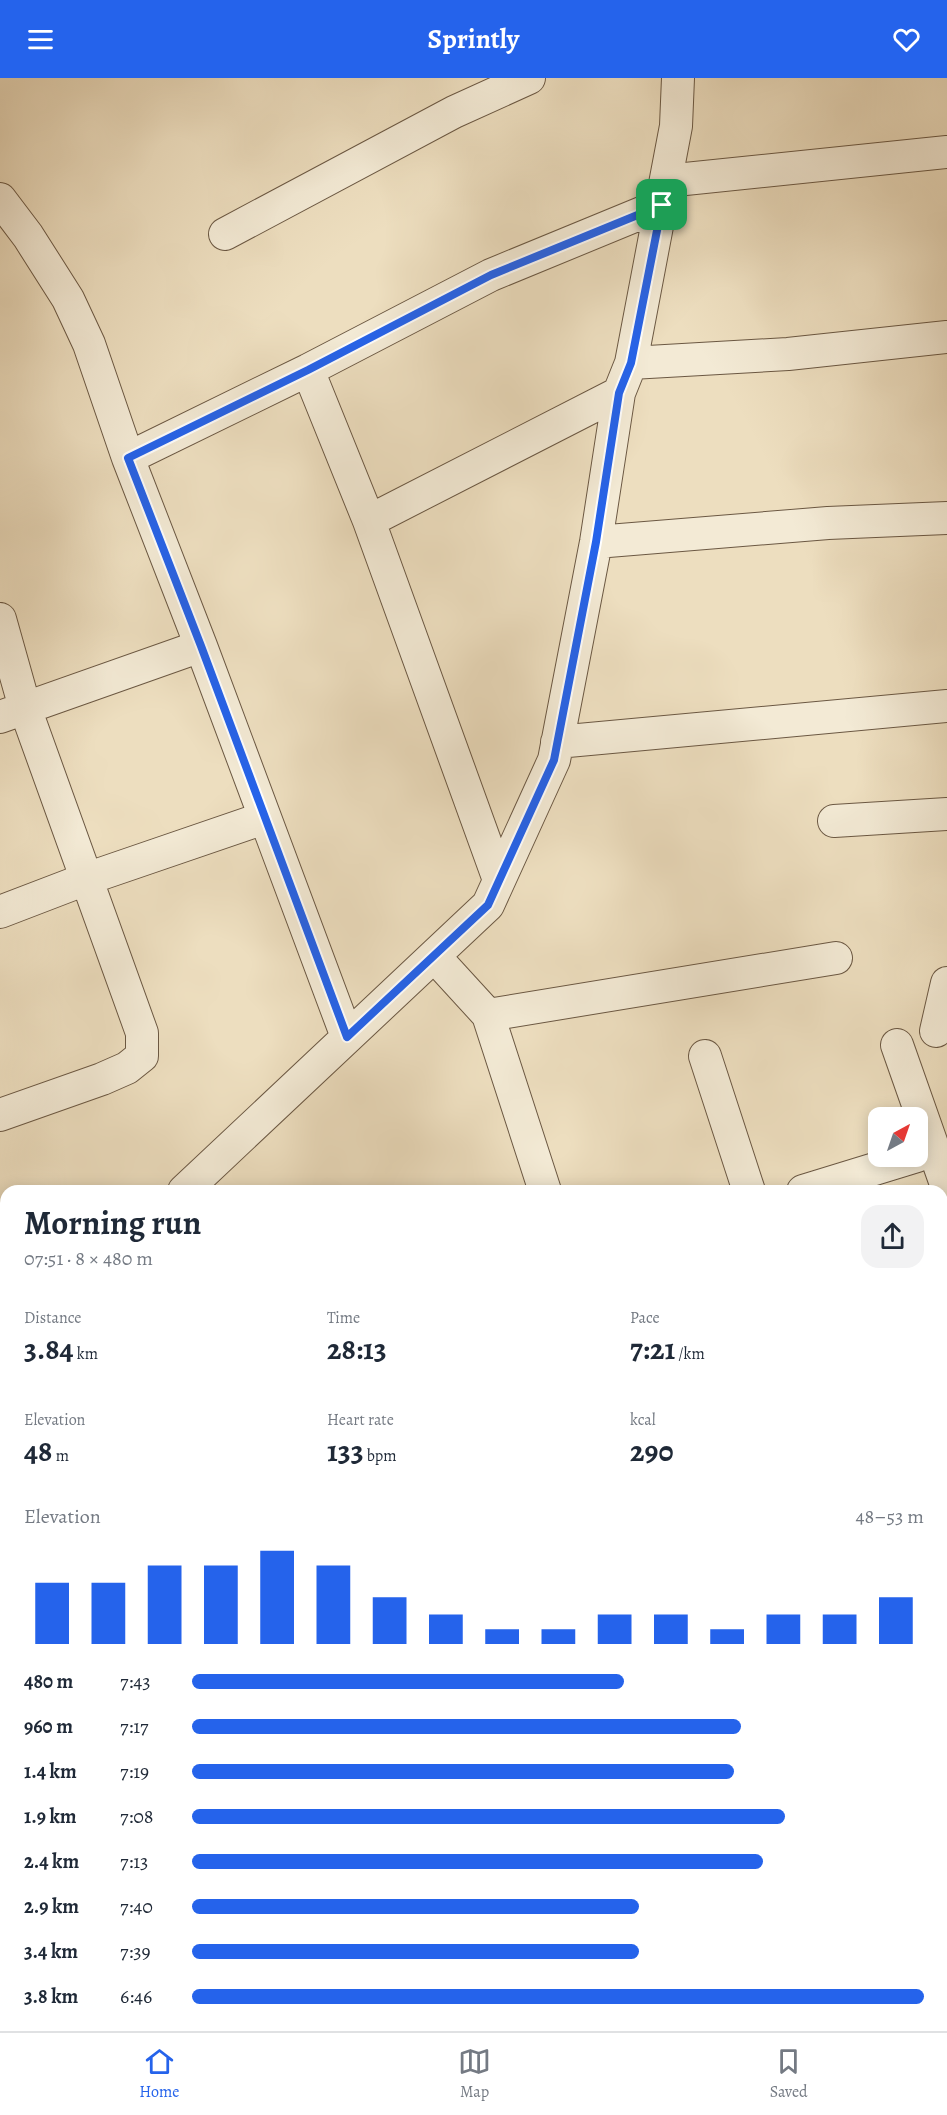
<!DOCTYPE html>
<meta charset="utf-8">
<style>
:root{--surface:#fff;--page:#f2f2f3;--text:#1f2937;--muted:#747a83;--line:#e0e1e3;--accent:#2563eb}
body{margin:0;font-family:Alegreya,serif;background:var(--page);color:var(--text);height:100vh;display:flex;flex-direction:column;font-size:22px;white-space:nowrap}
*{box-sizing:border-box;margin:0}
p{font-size:20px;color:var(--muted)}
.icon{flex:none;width:33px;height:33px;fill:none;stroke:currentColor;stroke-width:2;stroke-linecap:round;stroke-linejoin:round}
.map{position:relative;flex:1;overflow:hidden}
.sheet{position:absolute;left:0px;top:1107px;width:948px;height:846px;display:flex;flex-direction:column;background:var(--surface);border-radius:18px 18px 0 0;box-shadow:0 3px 15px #0003}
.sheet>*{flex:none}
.needle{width:39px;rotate:40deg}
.controls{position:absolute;left:868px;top:1029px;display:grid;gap:12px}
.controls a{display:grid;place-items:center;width:60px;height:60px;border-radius:12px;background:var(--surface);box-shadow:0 3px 15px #0003;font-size:30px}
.pin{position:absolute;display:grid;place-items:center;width:51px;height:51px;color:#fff;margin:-26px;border-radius:12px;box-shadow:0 3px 9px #0006}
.round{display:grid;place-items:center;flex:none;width:63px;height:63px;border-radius:18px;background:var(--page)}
.head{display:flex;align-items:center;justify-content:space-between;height:102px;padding:0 24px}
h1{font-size:33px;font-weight:700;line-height:45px}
.metrics{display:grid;grid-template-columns:repeat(3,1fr);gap:9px;height:102px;padding:6px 24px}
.metrics div{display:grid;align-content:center}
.metrics b{font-size:30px;font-weight:700}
.metrics small{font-size:16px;font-weight:400}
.metrics p{font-size:16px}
.chart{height:168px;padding:12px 24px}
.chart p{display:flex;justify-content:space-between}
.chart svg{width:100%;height:108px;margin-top:6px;stroke:var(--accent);stroke-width:6}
ul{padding:0 24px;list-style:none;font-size:20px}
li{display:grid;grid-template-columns:96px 72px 1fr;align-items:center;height:45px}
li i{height:15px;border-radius:8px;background:var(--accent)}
header{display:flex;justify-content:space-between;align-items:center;height:78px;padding:0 24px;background:var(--accent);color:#fff;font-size:27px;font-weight:700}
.tab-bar{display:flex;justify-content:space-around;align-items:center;height:84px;border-top:2px solid var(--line);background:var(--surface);font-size:16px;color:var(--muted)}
.tab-bar a{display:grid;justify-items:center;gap:3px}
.tab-bar .current{color:var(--accent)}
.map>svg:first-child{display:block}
.water{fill:#b2a187;stroke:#84725b;stroke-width:1.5}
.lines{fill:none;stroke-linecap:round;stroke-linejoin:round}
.street-casing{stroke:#6b5843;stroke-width:34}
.street{stroke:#f3ead5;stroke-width:32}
.route-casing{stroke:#fff;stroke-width:12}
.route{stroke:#2563eb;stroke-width:8}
</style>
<header><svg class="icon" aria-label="menu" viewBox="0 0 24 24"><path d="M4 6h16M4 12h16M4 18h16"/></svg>Sprintly<svg class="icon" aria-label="heart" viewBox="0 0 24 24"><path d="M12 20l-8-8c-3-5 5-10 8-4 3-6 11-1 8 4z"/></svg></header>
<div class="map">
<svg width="947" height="1953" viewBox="0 0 947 1953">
<rect width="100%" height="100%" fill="#eddebf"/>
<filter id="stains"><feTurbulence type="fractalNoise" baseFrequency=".00333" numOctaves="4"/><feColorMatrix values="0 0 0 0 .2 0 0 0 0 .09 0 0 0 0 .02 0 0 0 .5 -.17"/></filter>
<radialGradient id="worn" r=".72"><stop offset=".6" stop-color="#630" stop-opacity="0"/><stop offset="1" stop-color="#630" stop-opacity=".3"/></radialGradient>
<path class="water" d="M947,1487V1564L942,1566V1489Z
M6,1881V1947H100L88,1953H0V1884Z"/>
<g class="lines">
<defs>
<path id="street" d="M666,103L947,74
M0,121L28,158L68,221L89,266L128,380L201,568L347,959
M225,156L454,34L529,0
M631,285L788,276L947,259
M308,292L369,443L499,802
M128,380L308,292L491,197L661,127
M369,443L619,315
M596,464L828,445L947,440
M0,541L25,630L142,955V978L127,990L102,1001L0,1037
M0,639L201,568
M557,664L947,628
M834,743L947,736
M0,834L86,801L264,740
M434,878L488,937L545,1113
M488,937L836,880
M936,953L947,905
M897,967L947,1109
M705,978L749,1113
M184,1113L488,827L554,682L596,464L619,315L631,285L676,48L678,0
M803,1113L917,1078
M0,1237L6,1255
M0,1321L6,1313
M942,1689L947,1688
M942,1868L947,1880"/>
</defs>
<use href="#street" class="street-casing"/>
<use href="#street" class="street"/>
</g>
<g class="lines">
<defs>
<path id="route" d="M662,127L631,285L619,315L596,464L554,682L488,827L347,959L201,568L128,380L308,292L491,197Z"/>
</defs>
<use href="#route" class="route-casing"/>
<use href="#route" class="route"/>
</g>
<rect width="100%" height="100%" filter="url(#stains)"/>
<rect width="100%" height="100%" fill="url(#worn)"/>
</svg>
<div class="controls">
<a><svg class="needle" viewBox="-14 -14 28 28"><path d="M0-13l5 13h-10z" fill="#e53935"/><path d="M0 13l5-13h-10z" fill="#747a83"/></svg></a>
</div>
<div class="pin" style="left:662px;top:127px;background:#1e9e55"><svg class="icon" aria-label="arrive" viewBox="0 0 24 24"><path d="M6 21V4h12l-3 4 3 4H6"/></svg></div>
<section class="sheet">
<div class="head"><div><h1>Morning run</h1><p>07:51 · 8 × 480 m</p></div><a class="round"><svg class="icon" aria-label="share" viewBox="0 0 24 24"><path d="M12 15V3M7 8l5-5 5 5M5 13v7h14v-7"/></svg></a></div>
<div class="metrics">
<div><p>Distance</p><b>3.84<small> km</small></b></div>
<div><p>Time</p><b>28:13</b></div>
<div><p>Pace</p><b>7:21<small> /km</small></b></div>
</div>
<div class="metrics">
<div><p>Elevation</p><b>48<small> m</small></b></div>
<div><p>Heart rate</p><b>133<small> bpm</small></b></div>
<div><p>kcal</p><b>290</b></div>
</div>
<div class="chart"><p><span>Elevation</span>48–53 m</p>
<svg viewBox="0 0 160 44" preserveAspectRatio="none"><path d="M5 44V19M15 44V19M25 44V12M35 44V12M45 44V6M55 44V12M65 44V25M75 44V32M85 44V38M95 44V38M105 44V32M115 44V32M125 44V38M135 44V32M145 44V32M155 44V25"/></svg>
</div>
<ul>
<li><b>480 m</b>7:43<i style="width:59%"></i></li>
<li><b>960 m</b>7:17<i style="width:75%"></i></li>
<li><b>1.4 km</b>7:19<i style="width:74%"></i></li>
<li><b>1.9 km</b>7:08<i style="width:81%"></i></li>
<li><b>2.4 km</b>7:13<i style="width:78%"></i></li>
<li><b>2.9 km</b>7:40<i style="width:61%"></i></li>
<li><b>3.4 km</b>7:39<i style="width:61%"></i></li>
<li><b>3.8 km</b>6:46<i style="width:100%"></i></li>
</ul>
</section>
</div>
<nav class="tab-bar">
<a class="current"><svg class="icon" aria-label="home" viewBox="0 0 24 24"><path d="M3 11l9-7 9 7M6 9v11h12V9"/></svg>Home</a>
<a><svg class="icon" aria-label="map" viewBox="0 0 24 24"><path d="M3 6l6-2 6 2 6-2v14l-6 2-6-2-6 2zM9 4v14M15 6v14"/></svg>Map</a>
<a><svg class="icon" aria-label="saved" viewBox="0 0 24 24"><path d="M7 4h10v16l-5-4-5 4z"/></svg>Saved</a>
</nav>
